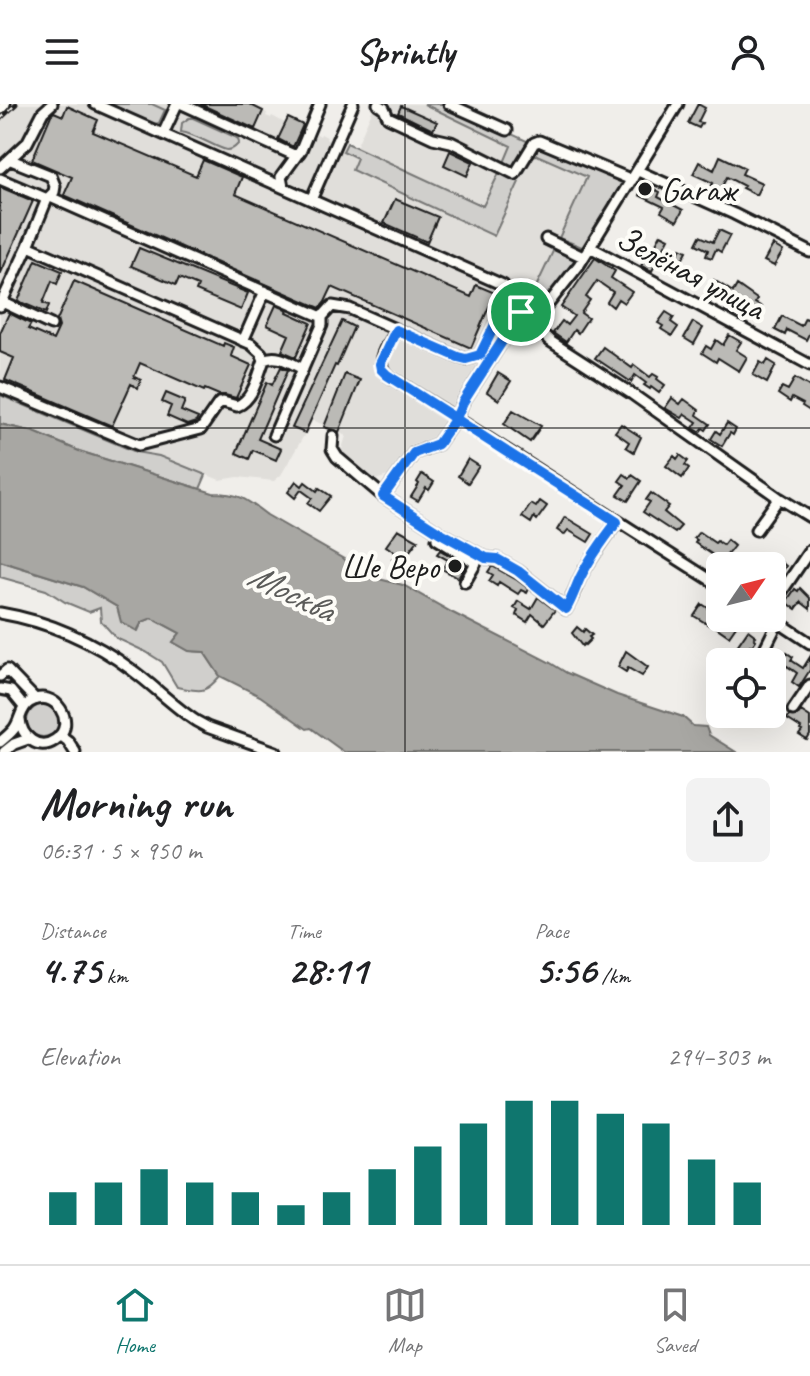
<!DOCTYPE html>
<meta charset="utf-8">
<style>
:root{--surface:#fff;--page:#f2f2f2;--text:#202124;--muted:#757577;--line:#e0e0e0;--accent:#0f766e}
body{margin:0;font-family:Caveat,sans-serif;background:var(--page);color:var(--text);height:100vh;display:flex;flex-direction:column;font-size:30px;white-space:nowrap}
*{box-sizing:border-box;margin:0}
p{font-size:26px;color:var(--muted)}
.icon{flex:none;width:44px;height:44px;fill:none;stroke:currentColor;stroke-width:2;stroke-linecap:round;stroke-linejoin:round}
.map{position:relative;height:648px;overflow:hidden}
.panel{display:flex;flex-direction:column;background:var(--surface);flex:1}
.panel>*{flex:none}
.needle{width:52px;rotate:55deg}
.fabs{position:absolute;left:706px;top:448px;display:grid;gap:16px}
.fabs a{display:grid;place-items:center;width:80px;height:80px;border-radius:12px;background:var(--surface);box-shadow:0 8px 32px #0002;font-size:40px}
.pin{position:absolute;display:grid;place-items:center;width:68px;height:68px;color:#fff;margin:-34px;border:4px solid #fff;border-radius:50%;box-shadow:0 2px 8px #0007}
.round{display:grid;place-items:center;flex:none;width:84px;height:84px;border-radius:12px;background:var(--page)}
.summary{display:flex;align-items:center;justify-content:space-between;height:136px;padding:0 40px}
h1{font-size:44px;font-weight:700;line-height:60px}
.metrics{display:grid;grid-template-columns:repeat(3,1fr);gap:12px;height:136px;padding:8px 40px}
.metrics div{display:grid;align-content:center}
.metrics b{font-size:40px;font-weight:700}
.metrics small{font-size:22px;font-weight:400}
.metrics p{font-size:22px}
.chart{height:224px;padding:16px 40px}
.chart p{display:flex;justify-content:space-between}
.chart svg{width:100%;height:144px;margin-top:8px;stroke:var(--accent);stroke-width:6}
header{display:flex;justify-content:space-between;align-items:center;height:104px;padding:0 40px;background:var(--surface);font-size:36px;font-weight:700}
.tab-bar{display:flex;justify-content:space-around;align-items:center;height:112px;border-top:2px solid var(--line);background:var(--surface);font-size:22px;color:var(--muted)}
.tab-bar a{display:grid;justify-items:center;gap:4px}
.tab-bar .on{color:var(--accent)}
.map>svg:first-child{display:block}
.built{fill:#e0deda}
.green{fill:#d0cfcc;stroke:#767674;stroke-width:2}
.water{fill:#a8a7a3;stroke:#706f6d;stroke-width:2}
.building{fill:#bbbab6;stroke:#1c1c1c;stroke-width:2}
.lines{fill:none;stroke-linecap:round;stroke-linejoin:round}
.minor-casing{stroke:#1c1c1c;stroke-width:15}
.minor{stroke:#fdfcf7;stroke-width:9}
.rail-casing{stroke:#1c1c1c;stroke-width:5}
.rail{stroke:#fdfcf7;stroke-width:2;stroke-dasharray:6;stroke-linecap:butt}
.route-casing{stroke:#fff;stroke-width:16}
.route{stroke:#1a73e8;stroke-width:10}
.grid{fill:none;stroke:#1c1c1c;stroke-width:2;stroke-opacity:0.55}
.poi-dot{fill:#1c1c1c;stroke:#fdfcf7;stroke-width:3}
.labels{text-anchor:middle;stroke-width:8;stroke-linejoin:round;paint-order:stroke}
.poi-label{font-size:34px;fill:#1c1c1c;stroke:#fdfcf7;text-anchor:start}
.street-label{font-size:34px;fill:#1c1c1c;stroke:#fdfcf7}
.water-label{font-size:36px;font-style:italic;fill:#5b5b59;stroke:#fdfcf7}
</style>
<header><svg class="icon" aria-label="menu" viewBox="0 0 24 24"><path d="M4 6h16M4 12h16M4 18h16"/></svg>Sprintly<svg class="icon" aria-label="person" viewBox="0 0 24 24"><circle cx="12" cy="8" r="4"/><path d="M4 21q1-7 8-7t8 7"/></svg></header>
<div class="map">
<svg width="810" height="648" viewBox="0 0 810 648">
<rect width="100%" height="100%" fill="#f0eeea"/>
<filter id="ink" filterUnits="userSpaceOnUse"><feTurbulence type="fractalNoise" baseFrequency=".0125" numOctaves="2"/><feDisplacementMap in="SourceGraphic" scale="16" xChannelSelector="R" yChannelSelector="G"/><feConvolveMatrix kernelMatrix="1 2 1 2 8 2 1 2 1" color-interpolation-filters="sRGB"/></filter>
<g filter="url(#ink)">
<path class="built" d="M0,0H249L267,9L266,12L271,14L272,12L285,19L288,14L304,21L301,27L314,34L317,30L320,32L321,30L327,33L326,35L330,37L329,40L358,54L352,67L494,131L531,52L537,51L587,73L526,204L516,203L506,222L450,311L452,317L440,333L409,346L394,370L372,377L341,348L346,332L313,316L281,371L274,377L238,373L220,376L159,352L136,348L0,290Z
M375,0H424L512,42L483,102L356,43Z"/>
<path class="green" d="M109,0H152L165,6L159,19L154,20Z
M424,0H446L529,38L514,65L503,61L511,42Z
M189,14H193L235,33L238,35L239,39C235,43 233,46 227,46C218,45 196,30 181,28L182,19Z
M347,39L483,102L500,67L519,78L494,132L352,66L357,54L343,47Z
M541,41L629,78L586,143H582L559,134L587,73L537,51L531,52L535,43Z
M555,143L576,153L577,156L543,199L526,204Z
M0,291L136,348L159,352L206,371L200,385L79,347L34,328L0,320Z
M0,457L83,483L117,503L138,527L142,518L152,514L180,529L173,538L189,547L204,548L220,572C204,591 200,587 177,583L162,558L146,548L116,534L101,517L100,504L89,508L65,498L46,486L0,473Z
M27 617a16 16 0 1 1 32 0a16 16 0 1 1-32 0Z"/>
<path class="water" d="M0,320L34,328L79,347L213,389C239,389 246,395 267,411L379,475L403,481L453,509L549,558L567,569L617,591L683,613L693,622L706,623L709,631L736,648H344L311,624L307,625L260,592L220,572L204,548L189,547L173,538L180,529L152,514L142,518L137,527L121,518L117,503L83,483L0,457Z"/>
<path class="building" d="M200,0H249L263,7L255,25Z
M698,0L705,4L698,18L702,19L699,24L688,19Z
M67,2L98,16L93,28L196,72L203,56L242,73L235,90L471,193L476,181L495,189L471,244L332,183L325,198L320,204L64,91L72,73L32,56L51,11L54,8L63,12Z
M401,2L437,18L433,26L398,9Z
M288,14L303,21L293,43L278,35Z
M450,47L473,58L467,72L444,61Z
M720,52L745,64L742,70L762,79L756,91L742,84L744,82L727,73L721,84L724,86L719,95L707,90L713,79L693,70L699,58L714,66Z
M644,80L660,88L658,93L683,106L677,117L661,108L664,103L639,91Z
M0,83L33,97L0,171Z
M395,95L438,113L427,138L384,119Z
M719,126L730,131L721,148L716,145L712,154L706,152L708,146L696,140L700,132L713,138Z
M661,130L669,134L663,145L677,152L681,144L687,147L680,160L685,163L682,168L676,165L678,163L659,153L652,167L641,162L649,146L652,147Z
M773,141L783,147L774,162L764,157Z
M139,144L248,189L241,206L196,187L198,182L179,174L176,181L131,162Z
M595,154L615,167L611,174L632,188L624,199L618,195L613,203L607,198L613,188L597,177L586,193L590,196L581,209L588,214L578,229L574,226L566,238L553,229L562,217L567,221L574,212L561,203Z
M36,156L62,167L57,180L52,177L43,199L49,201L46,209L18,197Z
M714,176L733,188L737,181L757,195L755,199L762,203L755,216L714,191L710,199L703,195Z
M74,177L223,242L224,239L234,243L231,252L251,261L236,294L225,291H219L205,285L204,287L140,259L134,273L141,276L138,284L131,280L112,322L5,276L14,254L0,248V229L9,209L31,220L28,225L53,236L59,223L57,216Z
M276,201L288,206L287,208L311,219L296,253L282,247L289,231L267,221Z
M666,208L674,213L671,218L678,223L672,232L661,225L663,222L658,219Z
M782,212L801,222L805,214L810,216V228L806,236L787,226L785,231L775,226Z
M342,217L354,223L337,262L335,261L305,329L292,324Z
M693,218L703,224L694,240L684,234Z
M729,231L741,238L736,246L747,253L739,267L718,254L716,258L702,249L706,242L711,245L716,236L723,241Z
M603,243L632,264L634,261L650,273L653,270L658,273L657,275L665,281L659,289L651,283L650,285L644,281L646,279L635,271L631,278L595,254Z
M768,256L776,261L767,279L753,271L760,258L765,261Z
M281,263L288,266L258,335L281,345L276,356L253,346L249,355L236,349L267,278L272,281Z
M498,269L511,277L499,296L487,288Z
M345,270L360,276L339,328L324,323Z
M795,274L810,283V307L802,302L803,300L792,294L790,298L778,290L782,283L788,286Z
M166,289L185,297L181,307L198,314L196,318L187,321L167,312L171,302L162,298Z
M672,294L680,300L684,295L699,306L697,311L710,320L706,326L703,324L700,328L693,324L697,318L685,310L682,314L665,304Z
M513,306L541,322L530,338L504,320Z
M727,319L736,325L733,331L730,329L722,342L711,335L716,327L720,330Z
M621,320L641,333L634,348L626,343L629,338L615,328Z
M680,351L688,357L685,361L689,364L682,374L666,362L674,352L677,355Z
M468,355L479,362L468,379L458,372Z
M422,370L434,378L429,386L426,384L418,397L411,393L419,380L417,378Z
M624,370L630,374L632,371L641,377L628,397L618,391L625,381L619,377Z
M296,377L302,382L305,378L317,387L319,384L331,392L319,407L308,399L312,394L301,386L295,394L288,388Z
M651,389L669,402L664,408L681,422L675,429L643,408L650,398L646,396Z
M540,397L547,402L537,416L534,413L531,419L522,413L531,400L536,403Z
M565,413L593,430L588,438L568,426L564,431L557,426Z
M398,425L418,436L406,452L402,449L397,458L392,455L396,449L386,442Z
M699,428L715,439L717,437L723,441L727,436L734,442L722,457L695,439L697,436L694,434Z
M440,446L466,461L458,474L442,465L448,456L437,450Z
M750,454L761,462L767,454L779,462L781,458L786,462L779,473L777,471L772,478V462H744Z
M492,462L517,476L529,485L527,489L521,486L518,490L499,478L497,482L489,477L493,471L488,468Z
M800,484L810,494V505L801,498L796,505L786,498L795,485L798,487Z
M538,493L555,506L544,520L532,510L527,518L516,511L518,506L514,504L518,497L531,505Z
M702,500L716,509L713,514H732L730,517L736,522L729,532L710,519L709,521L694,512Z
M577,523L583,528L585,525L592,531L589,533L591,535L585,541L584,540L582,542L572,529Z
M748,526L756,532L754,534L756,536L752,542L750,541L741,553L733,548Z
M626,547L648,563L642,572L628,564L626,568L618,563Z
M778,548L785,552L787,549L793,553L791,556L803,564L810,553V566L799,583L792,578L797,569L787,562L780,572L773,567L776,563L771,558Z
M801,607L810,613V631L807,636L799,631L802,627L800,626L801,624L787,615L789,612H797Z"/>
<g class="lines">
<defs>
<path id="minor" d="M95,0L503,181L508,190L505,200L521,208
M182,0L294,51L299,49L301,46L320,0
M378,0L384,4L388,13L433,34L451,38L515,70L534,39L539,37L632,76
M449,0L507,26
M0,6L5,0
M163,30L177,0
M0,64L27,39L43,8L52,0
M638,67L734,110L810,148
M0,75L47,95
M283,83L281,73L297,51
M50,93L322,213L332,202L350,205L458,253L466,255L480,251L505,200
M311,96L353,0
M546,135L583,153
M590,143L810,261
M2,198L51,221
M0,202L28,142L47,95L54,88L55,82L51,72L11,56
M538,213L521,208L463,298L456,314L720,482
M538,213L543,230L550,237L632,290L779,394L810,413
M538,213L579,161L678,0
M396,226C388,241 373,257 387,271L456,314L438,340L414,349L383,392L439,428L486,454L497,455L518,467L566,505C572,495 575,485 580,474C590,454 604,436 617,418
M243,237L265,187
M264,256C277,249 290,259 303,265
M0,283L139,341L201,325L219,299L223,298L237,302C253,296 258,272 264,256L261,249L251,240L28,142
M274,331L322,221V213
M333,332L332,345L337,353L383,392
M756,426L779,394
M439,428L437,435L476,459L465,478
M772,502L810,446
M0,509C47,517 94,537 132,566C154,582 173,602 196,617L207,623L276,648
M772,514L810,539
M758,558L778,518
M0,572L7,566L35,595
M0,585L11,587L24,603
M793,606L810,581
M60,631L68,637L75,648
M0,638C5,634 10,630 14,625C21,616 20,604 30,598C54,582 79,620 55,636C38,648 21,632 20,615
M4,648L14,640L28,635"/>
</defs>
<use href="#minor" class="minor-casing"/>
<use href="#minor" class="minor"/>
<defs>
<path id="rail" d="M0,15L16,0"/>
</defs>
<use href="#rail" class="rail-casing"/>
<use href="#rail" class="rail"/>
</g>
</g>
<g class="lines" filter="url(#ink)">
<defs>
<path id="route" d="M521,208L463,298L456,314L438,340L414,349L383,392L439,428L486,454L497,455L518,467L566,505C572,495 575,485 580,474C590,454 603,436 617,418C562,382 505,348 450,311L387,271L381,265L380,260L396,226L458,253L466,255L480,251L505,200L521,208"/>
</defs>
<use href="#route" class="route-casing"/>
<use href="#route" class="route"/>
</g>
<path class="grid" d="M405,0V648M0,324H810"/>
<g class="poi-dot">
<circle cx="645" cy="85" r="8"/>
<circle cx="455" cy="462" r="8"/>
</g>
<g class="labels">
<g class="poi-label">
<text x="661" y="97">Garaж</text>
<text x="439" y="474" text-anchor="end">Ше Веро</text>
</g>
<g class="street-label">
<text transform="translate(691 168) rotate(28)" y="12">Зелёная улица</text>
</g>
<g class="water-label">
<text transform="translate(292 487) rotate(26)" y="13">Москва</text>
</g>
</g>
</svg>
<div class="fabs">
<a><svg class="needle" viewBox="-14 -14 28 28"><path d="M0-13l5 13h-10z" fill="#e53935"/><path d="M0 13l5-13h-10z" fill="#757577"/></svg></a>
<a><svg class="icon" aria-label="locate" viewBox="0 0 24 24"><circle cx="12" cy="12" r="6"/><path d="M12 2v4M12 18v4M2 12h4M18 12h4"/></svg></a>
</div>
<div class="pin" style="left:521px;top:208px;background:#1e9e55"><svg class="icon" aria-label="arrive" viewBox="0 0 24 24"><path d="M6 21V4h12l-3 4 3 4H6"/></svg></div>
</div>
<section class="panel">
<div class="summary"><div><h1>Morning run</h1><p>06:31 · 5 × 950 m</p></div><a class="round"><svg class="icon" aria-label="share" viewBox="0 0 24 24"><path d="M12 15V3M7 8l5-5 5 5M5 13v7h14v-7"/></svg></a></div>
<div class="metrics">
<div><p>Distance</p><b>4.75<small> km</small></b></div>
<div><p>Time</p><b>28:11</b></div>
<div><p>Pace</p><b>5:56<small> /km</small></b></div>
</div>
<div class="chart"><p><span>Elevation</span>294–303 m</p>
<svg viewBox="0 0 160 44" preserveAspectRatio="none"><path d="M5 44V34M15 44V31M25 44V27M35 44V31M45 44V34M55 44V38M65 44V34M75 44V27M85 44V20M95 44V13M105 44V6M115 44V6M125 44V10M135 44V13M145 44V24M155 44V31"/></svg>
</div>
</section>
<nav class="tab-bar">
<a class="on"><svg class="icon" aria-label="home" viewBox="0 0 24 24"><path d="M3 11l9-7 9 7M6 9v11h12V9"/></svg>Home</a>
<a><svg class="icon" aria-label="map" viewBox="0 0 24 24"><path d="M3 6l6-2 6 2 6-2v14l-6 2-6-2-6 2zM9 4v14M15 6v14"/></svg>Map</a>
<a><svg class="icon" aria-label="saved" viewBox="0 0 24 24"><path d="M7 4h10v16l-5-4-5 4z"/></svg>Saved</a>
</nav>
